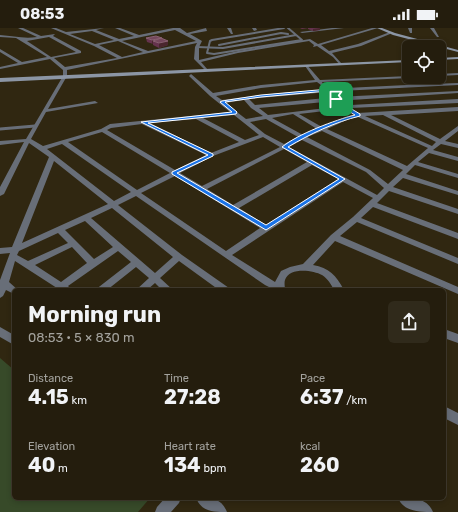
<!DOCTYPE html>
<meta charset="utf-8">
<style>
:root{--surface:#241d0d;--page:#302a1b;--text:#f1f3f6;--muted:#a3a29d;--line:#413b2e}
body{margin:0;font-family:Rubik,sans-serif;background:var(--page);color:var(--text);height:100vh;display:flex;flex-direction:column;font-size:15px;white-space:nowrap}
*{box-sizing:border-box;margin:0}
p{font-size:13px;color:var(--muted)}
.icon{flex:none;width:22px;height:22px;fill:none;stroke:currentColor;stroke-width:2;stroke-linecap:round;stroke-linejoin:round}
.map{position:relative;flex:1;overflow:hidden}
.details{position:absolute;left:12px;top:260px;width:434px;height:212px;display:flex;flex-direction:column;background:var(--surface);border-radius:6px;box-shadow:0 2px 6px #0003,0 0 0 1px var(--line)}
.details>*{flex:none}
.tools{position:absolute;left:402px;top:12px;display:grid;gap:8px}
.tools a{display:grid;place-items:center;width:44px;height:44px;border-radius:6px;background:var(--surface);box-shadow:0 2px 6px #0003,0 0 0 1px var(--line);font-size:20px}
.pin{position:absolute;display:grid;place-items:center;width:34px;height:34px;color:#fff;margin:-17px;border-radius:8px;box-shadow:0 2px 6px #0006}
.round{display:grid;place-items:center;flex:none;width:42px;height:42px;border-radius:6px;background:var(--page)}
.headline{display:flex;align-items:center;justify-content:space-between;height:68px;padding:0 16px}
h1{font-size:22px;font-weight:700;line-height:30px}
.metrics{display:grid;grid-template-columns:repeat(3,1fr);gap:6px;height:68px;padding:4px 16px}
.metrics div{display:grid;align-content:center}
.metrics b{font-size:20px;font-weight:700}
.metrics small{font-size:11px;font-weight:400}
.metrics p{font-size:11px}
.status{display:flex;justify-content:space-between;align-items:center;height:28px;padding:0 20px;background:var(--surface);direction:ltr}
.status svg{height:11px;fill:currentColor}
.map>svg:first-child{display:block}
.green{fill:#374a29}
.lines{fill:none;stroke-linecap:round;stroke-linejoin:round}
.lane-far1{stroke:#686e78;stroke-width:2}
.lane{stroke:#686e78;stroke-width:3}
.street{fill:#686e78;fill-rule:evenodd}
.secondary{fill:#8c96a5;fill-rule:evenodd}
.wall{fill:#65334d}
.shaded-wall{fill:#4a262e}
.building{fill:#74475c;stroke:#886070}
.route{fill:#1a73e8;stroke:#fff;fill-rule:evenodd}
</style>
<div class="status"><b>08:53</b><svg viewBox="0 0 49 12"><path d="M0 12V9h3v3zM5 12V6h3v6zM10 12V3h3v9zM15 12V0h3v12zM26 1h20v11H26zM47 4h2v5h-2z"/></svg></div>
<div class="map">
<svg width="458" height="484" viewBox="0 0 458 484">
<rect width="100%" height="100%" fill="#302711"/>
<path class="green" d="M0,330L14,342V470H150L138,484H0Z"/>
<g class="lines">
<path class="lane-far1" d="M284,0L212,12L210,13L207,25L214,26L302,12L288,0
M219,17L281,5L288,6
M197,19L223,20L296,7"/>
<path class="lane" d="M0,101L35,98"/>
<path class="street" d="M18,0H23L41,8L55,6L53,8L81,23V25L54,30L65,39L117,30L94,18L51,0H56L66,4L104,0L96,2L119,11L134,8L115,0H120L139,7L173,0H180L187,5L206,0L207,3L190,6L202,13L199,19V32L238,23L310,11L318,16L372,0H378L321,17L329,23L358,16L390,4V6L361,18L332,25L342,36L340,37L333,29L317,18L313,19L314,17L309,13L238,25L201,34L208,42L206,43L194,31L195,19L197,15L67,42V48L48,81L95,73L98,75L46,84L31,111L43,118L101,101L110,96L230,84L210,68L189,48L191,46L213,65L261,57L315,52L305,38L307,37L320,52L409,48V49H411L409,50L322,54L323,56L321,57L317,54L261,60L216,68L222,72C300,61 379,58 458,55V57L340,63L249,71L255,77L336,69L458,63V65L336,73L259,80L268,87L351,77L458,71V75L351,80L299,86L322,99L345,89L358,85L458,79V83L391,87L440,111L458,98V103L445,113L458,116V120L441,116L433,122L458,129V133L429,125L418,134L458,146V150L415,137L406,146L458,163V167L403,150L393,159L458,181V186L389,163L377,175L458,205V211L373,179L361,190L458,230V236L357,194L340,208L458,259V266L335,213L313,237C329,240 336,247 344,262H334C331,256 328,251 322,247C313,242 289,239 285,252C284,255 285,259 285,262H275L265,257L136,168L118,177L182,227L229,260L231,262H219L179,233L160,250L173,262H162L155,255L147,262H136L149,250L136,239L107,262H95L131,234L118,223L68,258L72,262H60L15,233L9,254L18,262H14V266L6,262L3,268L0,270V252L10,225L0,226V220L12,219L49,129L29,115L4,166L0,168V159L24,114L0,117V113L26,111L63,48V42L50,31L0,41V39L18,35L0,24V21L22,34L47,29L16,10L0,9V7C13,8 24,11 37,9ZM175,2L196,13L148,23L122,13ZM92,3L114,12L95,16L70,6ZM49,9L76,24L51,29L27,13ZM118,13L143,24L122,29L99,17ZM244,72L251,80L263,88L246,91L225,75ZM293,86L317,101L303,107L272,90ZM234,87L259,107L245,112L203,90ZM383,87L436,114L432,118L365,88ZM358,89L428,120L407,138L327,101L349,91ZM196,91L239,114L211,125L150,95ZM266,91L298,109L284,116L265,106L250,94ZM142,96L206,127L175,142L107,102L111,100ZM322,103L403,142L388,156L370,142L307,109ZM102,104L170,145L137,162L68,114ZM263,109L280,119L202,158L180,145L213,128ZM302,112L366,144L384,160L377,167L289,119ZM62,116L131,164L114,173L47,121ZM284,121L307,134L233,177L207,161ZM54,133L108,176L22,215ZM312,137L338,151L266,197L239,180ZM175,148L260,200L226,223L141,165ZM343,154L373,170L353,189L331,207L303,236L290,239L281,243L275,254L232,227ZM112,180L173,229L155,245L91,190ZM85,193L113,219L94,231L65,202ZM58,205L68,215L28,233L17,227L19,223ZM72,219L87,235L61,254L35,237Z
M227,0H231L233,6H231Z
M252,0H256L257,2L254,3Z
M332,0H344L302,5L300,4Z
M408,0H412V5H410Z
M430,0H434L439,9H437Z
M458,45V47L439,48V46Z
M0,299L14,307V317L0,309Z
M444,301L458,306V315L444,310Z
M444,378L458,385V397L444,390Z
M165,470H181L179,475L171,484H155L157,479Z
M196,470C210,470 221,469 227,484C213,484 202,484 196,470Z
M398,470C411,470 427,469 433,484C420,484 404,484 398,470Z"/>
<path class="secondary" d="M377,0H382L395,5L458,22V24L393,7Z
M458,29V31L439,32V30Z
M409,32V34L0,54V50Z"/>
</g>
<path class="wall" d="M300,0H320V2L313,3L308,1V0L302,1Z
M146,10L162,11L168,13V17L159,20L153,17V16L147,14Z"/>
<path class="shaded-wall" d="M320,0V2L313,3V1Z
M162,10V14L168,13V17L159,20V15L153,13V16H152V12Z"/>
<path class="building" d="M156,8L162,10L152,12L146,10Z
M161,10L168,13L159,15L153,13Z"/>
<path class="route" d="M329,61L345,77L360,86V88C335,94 310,106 288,119L345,151L266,202L172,146V144L208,127L141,94L232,84L220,74L222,73L261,67ZM327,63L342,79L355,87C335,92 298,106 282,119L339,151L266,197L177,145L213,128V126L148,95L236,86L237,84L225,74L261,69Z"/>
</svg>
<div class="tools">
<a><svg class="icon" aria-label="locate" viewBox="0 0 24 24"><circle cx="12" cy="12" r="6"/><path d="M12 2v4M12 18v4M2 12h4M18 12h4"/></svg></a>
</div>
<div class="pin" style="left:336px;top:71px;background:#1e9e55"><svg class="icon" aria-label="arrive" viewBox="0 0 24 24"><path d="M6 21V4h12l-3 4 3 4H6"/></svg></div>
<section class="details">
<div class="headline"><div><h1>Morning run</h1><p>08:53 · 5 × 830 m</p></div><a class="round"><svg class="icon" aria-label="share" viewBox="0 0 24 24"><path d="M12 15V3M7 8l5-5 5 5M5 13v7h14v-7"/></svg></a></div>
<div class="metrics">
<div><p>Distance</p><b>4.15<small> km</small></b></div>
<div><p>Time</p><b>27:28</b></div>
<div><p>Pace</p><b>6:37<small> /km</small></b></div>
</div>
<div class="metrics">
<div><p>Elevation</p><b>40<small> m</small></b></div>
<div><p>Heart rate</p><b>134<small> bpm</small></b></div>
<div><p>kcal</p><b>260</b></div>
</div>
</section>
</div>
